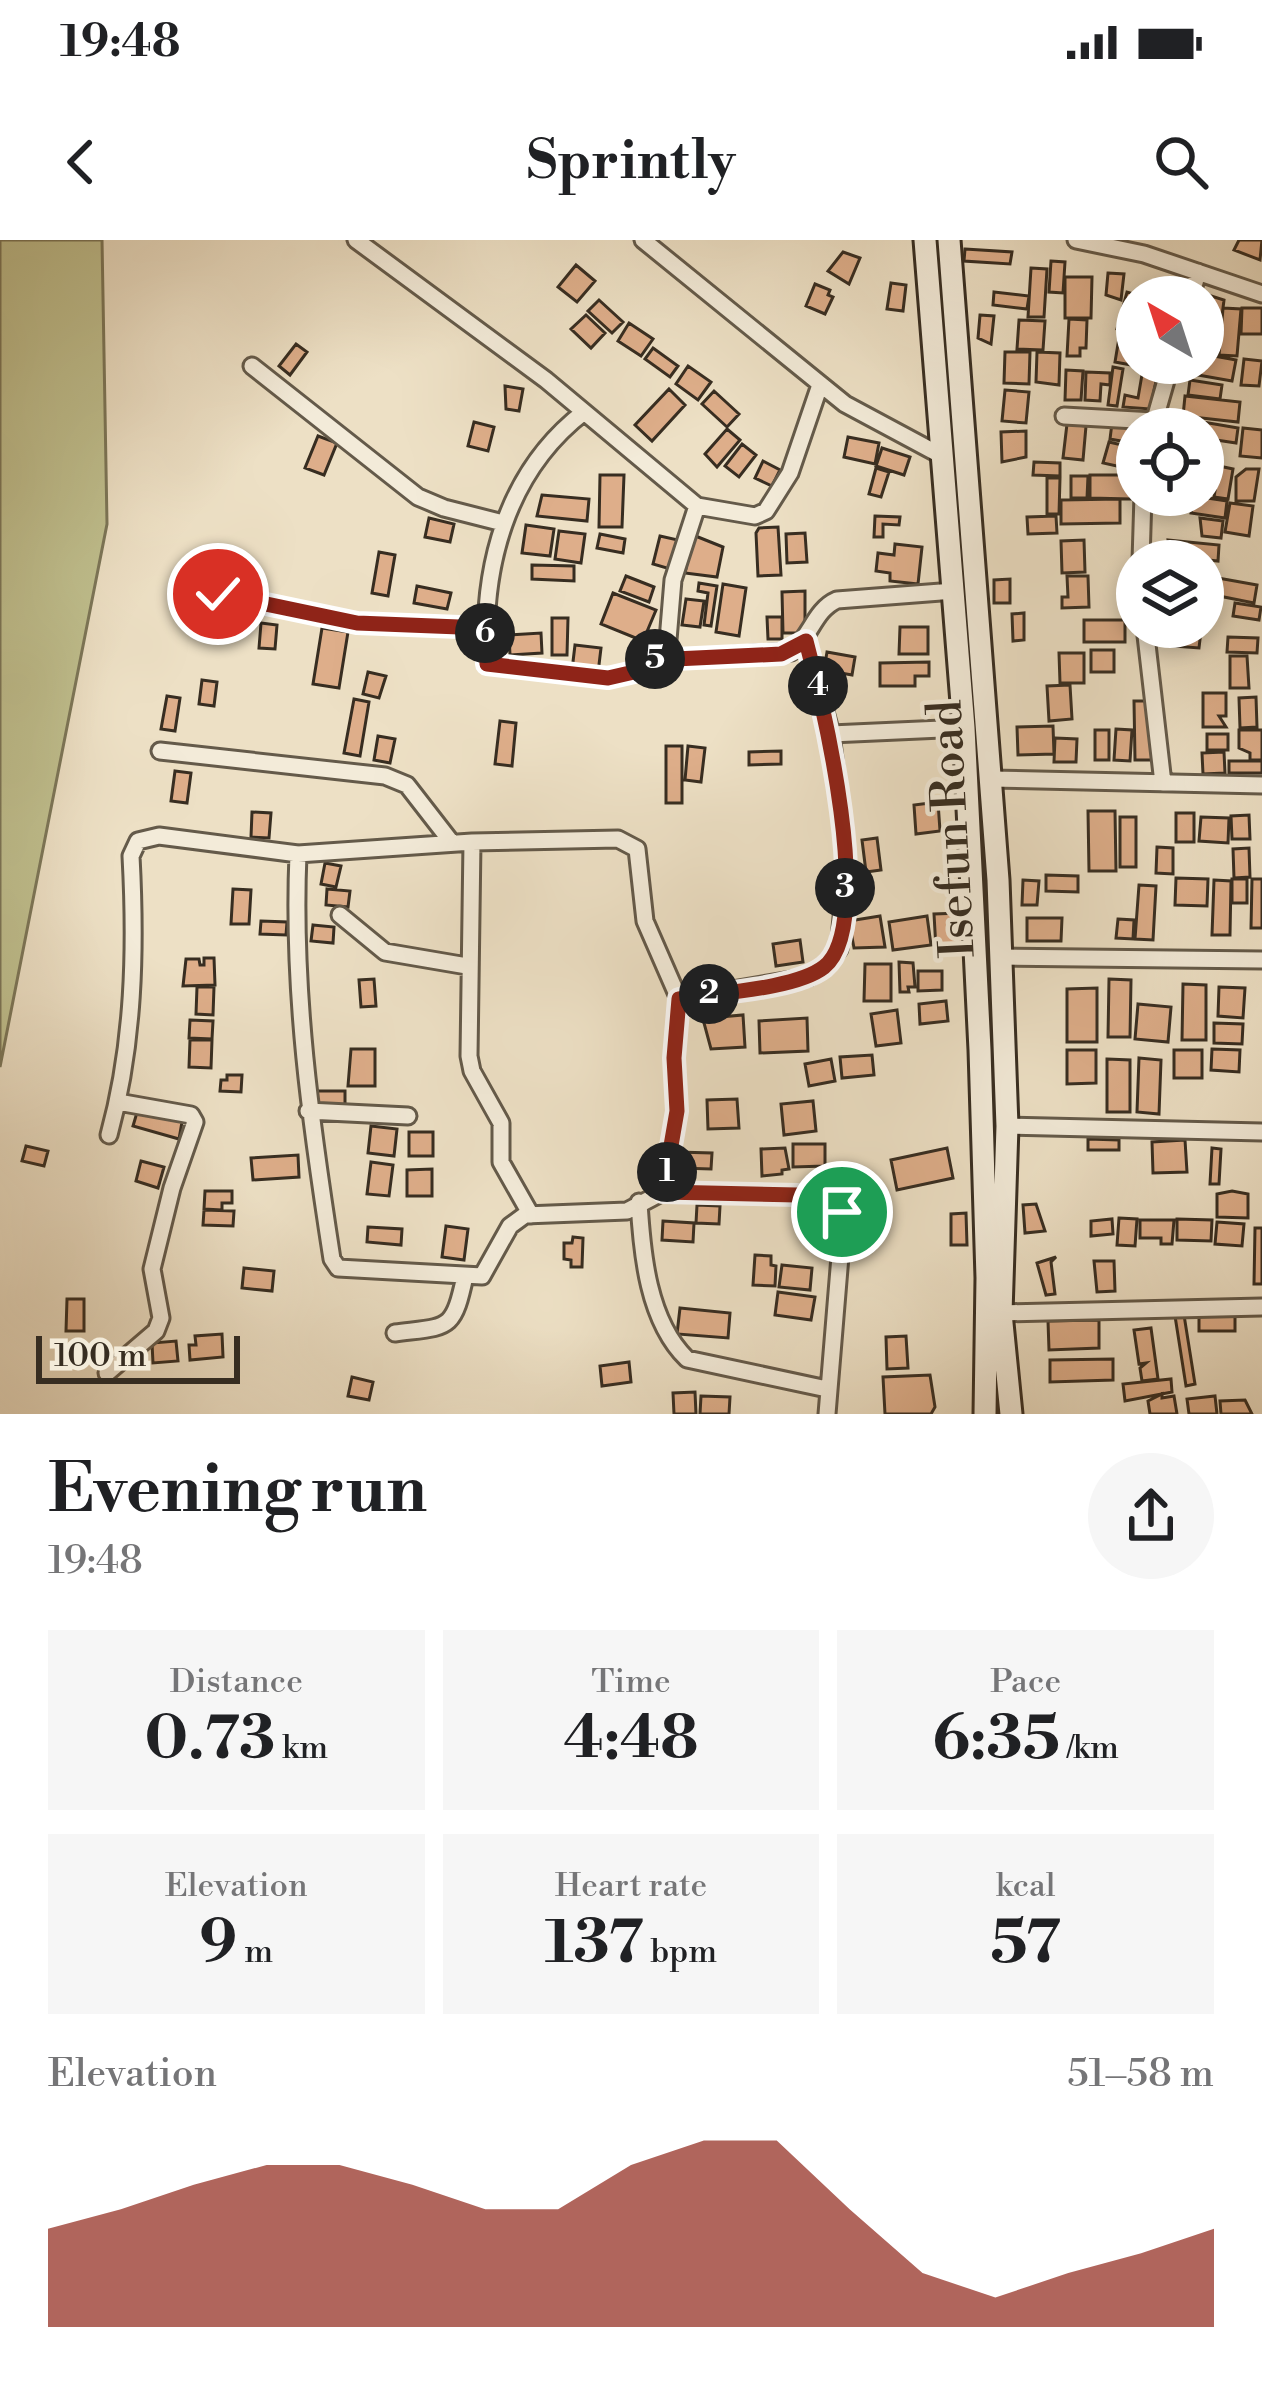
<!DOCTYPE html>
<meta charset="utf-8">
<style>
:root{--surface:#fff;--page:#f6f6f6;--text:#202124;--muted:#757577;--accent:#8f2418}
body{margin:0;font-family:"Libre Bodoni",serif;background:var(--page);color:var(--text);height:100vh;display:flex;flex-direction:column;font-size:45px;white-space:nowrap}
*{box-sizing:border-box;margin:0}
p{font-size:39px;color:var(--muted)}
.icon{flex:none;width:66px;height:66px;fill:none;stroke:currentColor;stroke-width:2;stroke-linecap:round;stroke-linejoin:round}
.map{position:relative;height:1174px;overflow:hidden}
.details{display:flex;flex-direction:column;background:var(--surface);flex:1}
.details>*{flex:none}
.needle{width:78px;rotate:321deg}
.fabs{position:absolute;left:1116px;top:36px;display:grid;gap:24px}
.fabs a{display:grid;place-items:center;width:108px;height:108px;border-radius:50%;background:var(--surface);box-shadow:0 6px 18px #0003;font-size:60px}
.scale{position:absolute;left:36px;bottom:30px;width:204px;box-sizing:border-box;padding-left:12px;border:6px solid #372d21;border-top:0;font-size:33px;line-height:42px;white-space:nowrap;color:#372d21;-webkit-text-stroke:9px #f3ebd9;paint-order:stroke}
.pin{position:absolute;display:grid;place-items:center;width:102px;height:102px;color:#fff;margin:-51px;border:6px solid #fff;border-radius:50%;box-shadow:0 3px 12px #0007}
.km{position:absolute;width:60px;height:60px;margin:-30px;border-radius:50%;background:#222;color:#fff;font-size:33px;line-height:60px;text-align:center}
.round{display:grid;place-items:center;flex:none;width:126px;height:126px;border-radius:63px;background:var(--page)}
.summary{display:flex;align-items:center;justify-content:space-between;height:204px;padding:0 48px}
h1{font-size:66px;font-weight:700;line-height:90px}
.stats{display:grid;grid-template-columns:repeat(3,1fr);gap:18px;height:204px;padding:12px 48px}
.stats div{display:grid;align-content:center;border-radius:0px;background:var(--page);text-align:center}
.stats b{font-size:60px;font-weight:700}
.stats small{font-size:33px;font-weight:400}
.stats p{font-size:33px}
.chart{height:336px;padding:24px 48px}
.chart p{display:flex;justify-content:space-between}
.chart svg{width:100%;height:216px;margin-top:12px;fill:var(--accent);opacity:.7}
.status{display:flex;justify-content:space-between;align-items:center;height:84px;padding:0 60px;background:var(--surface);direction:ltr}
.status svg{height:33px;fill:currentColor}
header{display:flex;justify-content:space-between;align-items:center;height:156px;padding:0 48px;background:var(--surface);font-size:54px;font-weight:700}
.map>svg:first-child{display:block}
.green{fill:#c0c08f;stroke:#7c7658;stroke-width:3}
.building{fill:#deae8a;stroke:#372d21;stroke-width:3}
.lines{fill:none;stroke-linecap:round;stroke-linejoin:round}
.street-casing{stroke:#645a4a;stroke-width:21}
.secondary-casing{stroke:#372d21;stroke-width:27}
.street{stroke:#f3ebd9;stroke-width:15}
.secondary{stroke:#f3ebd9;stroke-width:21}
.route-casing{stroke:#fff;stroke-width:24}
.route{stroke:#8f2418;stroke-width:15}
.labels{text-anchor:middle;stroke-width:9;stroke-linejoin:round;paint-order:stroke}
.street-label{font-size:48px;fill:#372d21;stroke:#f3ebd9}
</style>
<div class="status"><b>19:48</b><svg viewBox="0 0 49 12"><path d="M0 12V9h3v3zM5 12V6h3v6zM10 12V3h3v9zM15 12V0h3v12zM26 1h20v11H26zM47 4h2v5h-2z"/></svg></div>
<header><svg class="icon" aria-label="back" viewBox="0 0 24 24"><path d="M15 5l-7 7 7 7"/></svg>Sprintly<svg class="icon" aria-label="search" viewBox="0 0 24 24"><circle cx="10" cy="10" r="6"/><path d="M15 15l6 6"/></svg></header>
<div class="map">
<svg width="1262" height="1174" viewBox="0 0 1262 1174">
<rect width="100%" height="100%" fill="#ede0c5"/>
<filter id="stains"><feTurbulence type="fractalNoise" baseFrequency=".00167" numOctaves="4"/><feColorMatrix values="0 0 0 0 .2 0 0 0 0 .09 0 0 0 0 .02 0 0 0 .5 -.17"/></filter>
<radialGradient id="worn" r=".72"><stop offset=".6" stop-color="#630" stop-opacity="0"/><stop offset="1" stop-color="#630" stop-opacity=".3"/></radialGradient>
<path class="green" d="M0,0H102L107,284L0,827Z"/>
<path class="building" d="M1239,0H1262L1260,20L1234,10Z
M965,9L1012,12L1010,24L964,21Z
M843,12L860,18L849,44L828,31Z
M1051,21L1065,22L1063,53L1049,52Z
M576,25L595,41L577,62L558,47Z
M1031,28L1047,29L1044,77H1028Z
M1108,33L1124,34L1121,60L1106,55Z
M1065,37H1092L1091,78H1065Z
M891,43L906,45L903,71L887,69Z
M815,44L830,50L828,55L833,57L825,74L806,66Z
M1142,51L1149,53L1137,57V94L1117,89L1127,52L1141,56Z
M994,52L1029,56L1027,69L993,65Z
M1208,55L1224,60L1220,92L1204,90Z
M599,60L623,82L612,93L588,71Z
M1223,68L1241,69L1237,116L1219,115Z
M1242,68H1262V94H1241Z
M586,75L605,93L591,108L571,89Z
M980,75L994,76L991,104L978,98Z
M1069,79L1087,80L1086,108H1080V116H1067Z
M1019,80L1045,81L1043,110L1017,109Z
M629,83L653,99L641,116L618,101Z
M1119,98L1137,101V123L1142,127L1115,122Z
M296,104L307,112L290,135L279,126Z
M653,108L678,126L670,137L645,119Z
M1005,112H1030L1029,144L1004,143Z
M1037,112L1060,113L1059,145L1036,142Z
M1203,114L1236,120L1232,141L1181,132L1183,123H1203Z
M1244,119L1262,121L1259,146L1241,145Z
M1144,123H1160L1150,169L1123,167L1125,155L1138,158Z
M688,126L711,142L698,160L676,144Z
M1113,127L1123,129L1117,166L1108,165Z
M1066,130L1083,131L1081,160H1065Z
M1086,132L1110,133V145L1101,144L1100,161L1085,160Z
M1190,140L1222,145L1220,159L1188,155Z
M505,146L523,149L519,171L506,169Z
M669,149L685,165L652,201L635,185Z
M1005,150L1029,152L1026,183L1002,181Z
M714,151L739,174L727,187L702,164Z
M1185,156L1240,162L1238,182L1183,176Z
M1197,181L1238,188L1236,203L1203,198V189H1195Z
M474,182L494,187L488,211L468,206Z
M1112,183L1140,188L1137,204L1110,199Z
M1067,184L1086,186L1083,220L1063,218Z
M1243,188L1262,190V218L1240,216Z
M727,189L740,200L717,227L705,214Z
M1026,191V217L1002,222L1001,192Z
M318,196L337,203L324,235L305,228Z
M848,197L879,203L875,224L844,217Z
M1109,202L1135,208L1130,229L1103,223Z
M742,204L756,215L739,237L725,226Z
M882,208L910,217L904,235L876,226Z
M763,221L780,230L772,246L755,238Z
M1034,222L1060,223V236L1033,235Z
M1219,226L1233,229L1228,259L1214,257Z
M876,228L889,232L881,257L869,254Z
M1246,229H1259L1254,261H1236V237Z
M600,235H624L622,287H599Z
M1090,235H1129L1131,259L1090,258Z
M1071,236H1088L1087,258H1071Z
M1047,238H1060L1059,274H1047Z
M542,255L589,259L587,281L537,276Z
M1194,256L1227,261L1225,278L1191,273Z
M1120,259V283L1061,284V260Z
M1230,263L1253,266L1249,296L1225,292Z
M875,276L900,277L899,285L883,284V297H874Z
M1056,276L1057,293L1028,294L1027,277Z
M429,278L454,284L450,302L425,297Z
M1200,278L1223,281L1221,298L1202,296Z
M526,285L554,289L550,316L522,313Z
M778,287L781,335L758,336L756,293L759,288Z
M559,291L585,294L581,323L555,319Z
M805,293L807,322L787,323L786,294Z
M600,294L625,299L623,313L597,308Z
M693,295L723,307L717,337L685,333Z
M660,296L678,300L670,329L653,324Z
M1084,300L1085,332L1062,333L1061,301Z
M1168,300L1219,305L1218,321L1169,316Z
M895,304L922,307L918,344L890,341V333L876,331L878,313L894,315Z
M379,312L395,315L388,356L372,353Z
M532,325L574,326V341L532,339Z
M626,336L654,347L649,362L620,351Z
M1067,336H1088L1089,367L1062,368V357H1068Z
M1218,338L1257,345L1254,363L1214,355Z
M1010,339V363H994V340Z
M699,343L717,346L711,386L704,385L708,353L698,351Z
M723,344L746,348L739,396L716,392Z
M417,346L451,353L447,369L414,363Z
M805,351V393H783L782,352Z
M613,353L656,370L643,401L601,384Z
M686,359L704,361L700,387L682,385Z
M1235,363L1261,367L1259,380L1233,376Z
M1024,373V400L1013,401L1012,374Z
M767,377H782V399H768Z
M552,378H568L567,415H552Z
M1084,380H1125V402H1084Z
M261,383L277,385L275,409L259,408Z
M900,387H928V414H899Z
M322,388L348,392L339,448L313,444Z
M1162,388L1201,391L1199,408L1161,405Z
M541,393L542,413L510,415L509,395Z
M1228,397L1258,398L1257,413L1227,412Z
M575,405L601,408L598,433L572,430Z
M1091,410H1114V432H1091Z
M827,412L855,417L852,435L824,430Z
M1059,413H1084V443H1060Z
M1230,416H1247L1249,448H1230Z
M929,422V436H915V446H880V423Z
M368,432L386,436L379,458L363,454Z
M202,440L217,442L214,466L199,464Z
M1070,445L1072,479L1049,481L1047,446Z
M1203,453H1226V476H1219L1226,487H1203Z
M167,456L180,458L175,491L161,489Z
M1256,457L1257,487L1240,488L1239,458Z
M354,459L369,462L360,516L344,513Z
M1134,461H1152L1153,520H1135Z
M500,481L516,483L512,526L495,524Z
M1053,486L1054,514L1018,515L1017,487Z
M1116,489L1132,490L1130,521L1114,520Z
M1095,490H1109V520H1095Z
M1239,490H1262V520H1250V513L1239,508Z
M1207,494H1228V510H1207Z
M378,496L395,499L390,523L374,520Z
M1055,498L1077,499L1076,522H1054Z
M666,506H682V563H666Z
M688,506L705,508L701,542L685,540Z
M781,511V524L749,525V512Z
M1224,512L1225,533L1203,534L1202,513Z
M1229,521H1262V533H1229Z
M175,531L191,533L187,563L171,561Z
M938,562L940,591L916,594L914,565Z
M1088,571H1115L1116,631H1089Z
M252,572L271,573L269,598L251,597Z
M1176,573H1194V602H1176Z
M1249,575L1250,599H1232L1231,576Z
M1120,577H1136V627H1120Z
M1201,577L1229,578L1228,603L1199,601Z
M877,598L881,630L866,632L862,600Z
M1157,607L1173,608V634L1156,633Z
M1249,608L1250,637L1234,638L1233,609Z
M325,623L341,626L336,647L321,644Z
M1046,635L1078,636V652L1046,651Z
M1176,638L1208,639L1207,666L1175,665Z
M1232,639H1247V663H1232Z
M1252,639H1262V688H1251Z
M1023,640L1039,641L1037,665H1022Z
M1214,640L1231,641L1230,695H1212Z
M1139,645L1156,646L1153,700L1135,699Z
M233,649L251,650L249,684H231Z
M327,649L350,651L348,667L326,665Z
M961,673L963,708L936,709L934,674Z
M880,676L885,707L854,708L849,681Z
M927,676L931,705L893,710L889,682Z
M1027,678H1062L1061,701H1027Z
M1118,679L1134,680L1133,699L1116,698Z
M261,681L287,682L286,695L260,694Z
M313,685L334,687L333,703L311,701Z
M800,700L803,722L776,726L773,704Z
M204,718H214L215,745L183,746L186,719H199L200,725H204Z
M899,722L913,723L915,747H908L909,752H900Z
M865,724H891V761H864Z
M918,731H942V750L918,751Z
M374,739L376,766L361,767L359,740Z
M1109,739L1131,740L1130,797H1108Z
M1183,744L1206,745V800H1182Z
M197,747H214L213,775L196,774Z
M1219,747L1245,748L1243,778L1218,776Z
M1097,748V802H1067V749Z
M946,761L948,781L920,784L919,764Z
M1138,764L1171,767L1168,802L1135,799Z
M897,770L901,803L876,806L871,774Z
M743,775L745,807L711,809L704,783L709,778Z
M807,778L808,811L760,813L759,781Z
M190,780L213,781L212,799L189,798Z
M1214,783L1243,784L1242,804L1214,803Z
M190,800H212L211,828L189,827Z
M351,809H375V846H348Z
M1212,809L1240,810L1239,832L1211,830Z
M1067,810H1096V843L1067,844Z
M1174,810H1202V838H1174Z
M872,815L874,835L842,838L840,817Z
M1139,818L1161,820L1159,874L1137,872Z
M831,819L835,841L809,846L805,824Z
M1107,819L1130,820V872H1107Z
M227,835H242L241,852L220,851L221,840H227Z
M317,851H345V865H317Z
M737,859L739,888L708,889L707,860Z
M813,861L816,891L784,895L781,864Z
M138,869L182,882L179,899L133,886Z
M371,886L397,889L394,916L368,913Z
M409,892H433V916H409Z
M1088,899L1119,900V910H1088Z
M1185,900L1187,932L1153,933L1152,902Z
M793,904H825V926L793,927Z
M26,906L48,911L44,926L22,921Z
M785,908L789,929L782,930V934L762,936L761,909Z
M947,908L953,938L897,950L891,920Z
M1212,908L1221,909L1219,944H1210Z
M676,912L712,913L711,929L679,928Z
M298,915L299,937L253,940L251,918Z
M141,921L164,927L158,948L136,941Z
M371,922L393,925L389,956L367,954Z
M432,929V956H407V930Z
M205,951H232V963H222V970L204,969Z
M1232,951L1248,954V978L1217,977V954Z
M1036,964L1045,991L1025,993L1023,965Z
M697,965L720,966L719,984L696,983Z
M204,970L234,971L233,986L203,985Z
M966,973L967,1005H951V974Z
M1119,978L1137,979L1135,1006L1117,1005Z
M1112,979L1113,994L1091,996V981Z
M1177,979L1212,980L1211,1001L1177,1000Z
M1140,980H1174L1172,1004H1161V998H1140Z
M663,981L694,983L693,1002L662,1000Z
M1217,982L1244,984L1242,1006L1215,1004Z
M446,986L468,989L464,1020L442,1017Z
M368,987L402,989L401,1005L367,1002Z
M1255,988H1262V1044H1254Z
M573,997L583,998L582,1027H571V1020L564,1019V1003H572Z
M755,1015L771,1016V1025L776,1026L775,1046L753,1045Z
M1056,1017L1051,1022L1055,1054L1046,1055L1037,1023Z
M1094,1021H1114L1115,1051L1097,1052Z
M782,1025L812,1028L810,1050L779,1047Z
M244,1028L274,1031L272,1051L242,1048Z
M778,1052L815,1057L811,1080L775,1075Z
M67,1059H84V1091H66Z
M680,1068L730,1073L728,1098L677,1094Z
M1199,1073H1235V1091H1199Z
M1184,1075L1195,1144L1186,1146L1175,1076Z
M1099,1080V1108L1049,1110L1048,1081Z
M1151,1088L1158,1139L1142,1141L1140,1128L1146,1123L1139,1124L1134,1090Z
M222,1094L223,1117L190,1120L189,1105H196L195,1096Z
M906,1096L908,1128L887,1129L886,1097Z
M176,1101L178,1121L153,1123L152,1103Z
M1113,1119V1140L1050,1142V1120Z
M629,1122L631,1142L602,1146L600,1126Z
M930,1135L935,1167L931,1174H885L883,1137Z
M352,1137L373,1142L369,1160L348,1156Z
M1171,1139L1172,1152L1125,1161L1123,1144Z
M695,1152L696,1174H674L673,1153Z
M1162,1154V1158L1174,1156L1177,1174H1150L1148,1161Z
M701,1156L730,1157L729,1174H700Z
M1215,1156L1217,1174H1189L1187,1159Z
M1245,1160L1252,1174H1221L1220,1161Z"/>
<g class="lines">
<defs>
<path id="street" d="M356,0L546,140L697,266L755,276L766,271L790,233L820,145
M643,0L845,164L942,216
M1076,0L1144,14L1262,54
M1191,57L1198,32
M252,126L418,257L444,268L503,283
M584,172C506,232 481,328 487,424L608,438L634,432L667,412
M1064,176L1154,181
M1153,186L1171,123
M697,266L673,340L667,412L675,419L791,412C811,397 814,370 837,360L954,351
M1141,321L1143,255
M217,354L357,383L485,388
M1145,387L1163,543
M831,494L964,488
M160,511L385,536L407,545L452,603
M991,539L1262,545
M472,602L469,816L472,831L501,883V922L531,975
M298,614C292,751 311,884 332,1019L338,1028L482,1036L510,986L525,975L627,971L663,952L797,955L836,964L843,980L827,1174
M340,675L385,712L467,726
M1000,717L1262,720
M679,759L809,737L827,725L839,709L847,624L831,494L806,401
M308,871L408,876
M1007,886L1262,892
M109,895C134,804 136,709 131,616L138,601L159,596L298,614L472,602L618,599L637,609L645,681L679,759L675,817L677,871L663,952
M639,962C642,1014 648,1081 687,1119L827,1149
M1001,1073L1262,1067
M395,1093C449,1086 453,1092 465,1036
M107,1133L156,1091L161,1078L152,1029L172,948L195,882L191,875L118,862"/>
<path id="secondary" d="M925,0L964,488L980,810L987,1038L985,1174
M949,0L998,640L1007,886L1001,1073L1011,1174"/>
</defs>
<use href="#street" class="street-casing"/>
<use href="#secondary" class="secondary-casing"/>
<use href="#street" class="street"/>
<use href="#secondary" class="secondary"/>
</g>
<g class="lines">
<defs>
<path id="route" d="M218,354L357,383L485,388L487,424L608,438L634,432L667,412L675,419L781,414L806,401C822,461 877,685 824,727C796,749 716,753 679,759L674,818L677,871L663,952L797,955L836,964L842,972"/>
</defs>
<use href="#route" class="route-casing"/>
<use href="#route" class="route"/>
</g>
<g class="labels">
<g class="street-label">
<text transform="translate(950 589) rotate(-93)" y="17">Isefun Road</text>
</g>
</g>
<rect width="100%" height="100%" filter="url(#stains)"/>
<rect width="100%" height="100%" fill="url(#worn)"/>
</svg>
<div class="fabs">
<a><svg class="needle" viewBox="-14 -14 28 28"><path d="M0-13l5 13h-10z" fill="#e53935"/><path d="M0 13l5-13h-10z" fill="#757577"/></svg></a>
<a><svg class="icon" aria-label="locate" viewBox="0 0 24 24"><circle cx="12" cy="12" r="6"/><path d="M12 2v4M12 18v4M2 12h4M18 12h4"/></svg></a>
<a><svg class="icon" aria-label="layers" viewBox="0 0 24 24"><path d="M12 4l9 5-9 5-9-5zM3 14l9 5 9-5"/></svg></a>
</div>
<div class="scale">100 m</div>
<div class="pin" style="left:842px;top:972px;background:#1e9e55"><svg class="icon" aria-label="arrive" viewBox="0 0 24 24"><path d="M6 21V4h12l-3 4 3 4H6"/></svg></div>
<div class="pin" style="left:218px;top:354px;background:#d93025"><svg class="icon" aria-label="check" viewBox="0 0 24 24"><path d="M5 12l5 5 9-10"/></svg></div>
<b class="km" style="left:667px;top:932px">1</b>
<b class="km" style="left:709px;top:754px">2</b>
<b class="km" style="left:845px;top:648px">3</b>
<b class="km" style="left:818px;top:446px">4</b>
<b class="km" style="left:655px;top:419px">5</b>
<b class="km" style="left:485px;top:393px">6</b>
</div>
<section class="details">
<div class="summary"><div><h1>Evening run</h1><p>19:48</p></div><a class="round"><svg class="icon" aria-label="share" viewBox="0 0 24 24"><path d="M12 15V3M7 8l5-5 5 5M5 13v7h14v-7"/></svg></a></div>
<div class="stats">
<div><p>Distance</p><b>0.73<small> km</small></b></div>
<div><p>Time</p><b>4:48</b></div>
<div><p>Pace</p><b>6:35<small> /km</small></b></div>
</div>
<div class="stats">
<div><p>Elevation</p><b>9<small> m</small></b></div>
<div><p>Heart rate</p><b>137<small> bpm</small></b></div>
<div><p>kcal</p><b>57</b></div>
</div>
<div class="chart"><p><span>Elevation</span>51–58 m</p>
<svg viewBox="0 0 160 44" preserveAspectRatio="none"><path d="M0 44V24L10 20L20 15L30 11L40 11L50 15L60 20L70 20L80 11L90 6L100 6L110 20L120 33L130 38L140 33L150 29L160 24V44z"/></svg>
</div>
</section>
